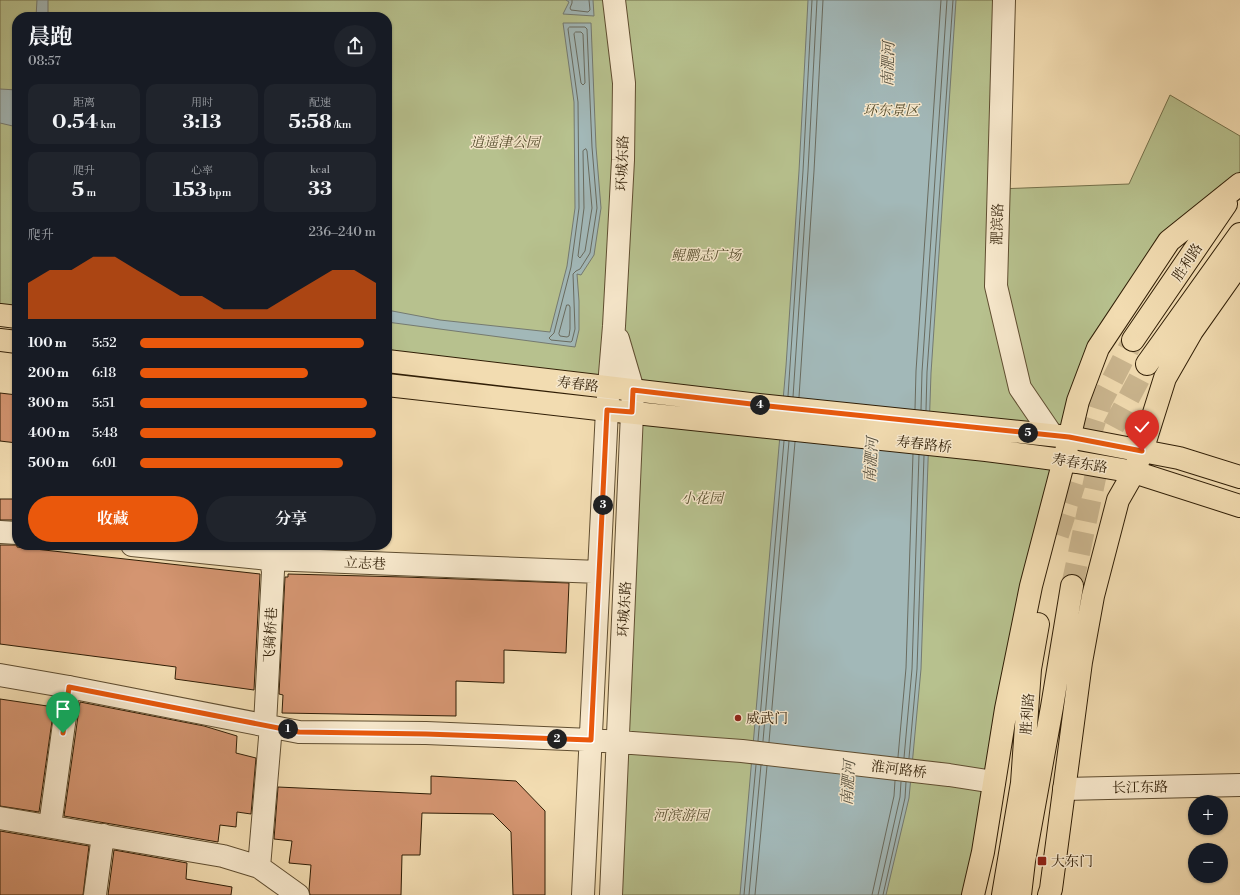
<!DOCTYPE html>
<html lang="zh">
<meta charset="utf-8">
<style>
:root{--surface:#171b24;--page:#20242c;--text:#f1f3f6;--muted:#9ea1a6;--accent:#ea580c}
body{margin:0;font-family:"Libre Bodoni","Noto Serif SC",serif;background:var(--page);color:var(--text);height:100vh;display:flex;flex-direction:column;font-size:15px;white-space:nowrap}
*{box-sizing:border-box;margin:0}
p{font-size:13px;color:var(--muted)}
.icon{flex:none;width:22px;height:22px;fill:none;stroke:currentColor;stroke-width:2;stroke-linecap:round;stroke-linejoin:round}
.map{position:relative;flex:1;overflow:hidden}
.sheet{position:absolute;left:12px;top:12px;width:380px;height:538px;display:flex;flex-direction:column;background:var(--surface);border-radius:16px;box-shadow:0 1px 3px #0004}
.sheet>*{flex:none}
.buttons{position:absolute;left:1188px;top:795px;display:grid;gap:8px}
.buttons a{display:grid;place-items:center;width:40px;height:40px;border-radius:50%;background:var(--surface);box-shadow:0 1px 3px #0004;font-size:20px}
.pin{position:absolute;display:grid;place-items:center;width:34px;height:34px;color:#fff;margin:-41px -17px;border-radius:50% 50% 50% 0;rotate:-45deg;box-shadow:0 0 4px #0007}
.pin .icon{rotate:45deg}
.km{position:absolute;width:20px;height:20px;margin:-10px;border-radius:50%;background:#222;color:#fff;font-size:11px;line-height:20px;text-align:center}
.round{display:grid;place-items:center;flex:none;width:42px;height:42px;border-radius:21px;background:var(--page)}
.head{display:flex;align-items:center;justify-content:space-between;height:68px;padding:0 16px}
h1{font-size:22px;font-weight:700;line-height:30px}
.metrics{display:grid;grid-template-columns:repeat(3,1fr);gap:6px;height:68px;padding:4px 16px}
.metrics div{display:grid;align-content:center;border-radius:10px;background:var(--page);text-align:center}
.metrics b{font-size:20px;font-weight:700}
.metrics small{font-size:11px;font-weight:400}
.metrics p{font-size:11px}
.chart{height:112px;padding:8px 16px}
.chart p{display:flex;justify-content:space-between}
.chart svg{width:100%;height:72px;margin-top:4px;fill:var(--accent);opacity:.7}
.button{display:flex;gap:8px;margin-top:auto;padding:8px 16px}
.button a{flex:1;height:46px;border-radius:24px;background:var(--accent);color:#fff;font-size:16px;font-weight:700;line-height:46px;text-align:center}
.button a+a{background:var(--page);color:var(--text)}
ul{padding:0 16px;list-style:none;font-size:13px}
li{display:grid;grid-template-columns:64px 48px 1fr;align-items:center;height:30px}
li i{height:10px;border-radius:5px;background:var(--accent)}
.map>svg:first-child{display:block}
.green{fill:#b7c18e;stroke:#74704a}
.water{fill:#a2b8b8;stroke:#747a71}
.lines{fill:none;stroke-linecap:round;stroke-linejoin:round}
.shore{stroke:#696b5f;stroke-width:1}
.building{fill:#d49571;stroke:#301e06}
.highway-tunnel{stroke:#cbb68f;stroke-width:22;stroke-dasharray:22 11;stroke-linecap:butt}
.minor-casing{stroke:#604e31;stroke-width:24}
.major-casing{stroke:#301e06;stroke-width:24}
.highway-casing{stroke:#301e06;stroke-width:24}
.minor{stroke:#f7e8cc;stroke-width:22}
.major{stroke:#f2dcb1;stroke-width:22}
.highway{stroke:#f2dcb1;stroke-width:22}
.route-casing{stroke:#fff;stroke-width:8}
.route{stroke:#ea580c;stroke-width:5}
.poi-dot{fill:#8f2418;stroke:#f7e8cc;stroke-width:1.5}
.labels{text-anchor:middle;stroke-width:3;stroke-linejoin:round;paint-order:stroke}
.park-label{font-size:14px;font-style:italic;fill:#584f2f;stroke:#f7e8cc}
.street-label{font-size:14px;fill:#301e06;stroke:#f7e8cc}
.poi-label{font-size:14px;fill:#301e06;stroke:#f7e8cc;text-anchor:start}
.water-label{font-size:15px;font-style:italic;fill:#524c3b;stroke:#f7e8cc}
</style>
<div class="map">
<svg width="1240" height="895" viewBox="0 0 1240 895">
<rect width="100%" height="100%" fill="#f2dcb1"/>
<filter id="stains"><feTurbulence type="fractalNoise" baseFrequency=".005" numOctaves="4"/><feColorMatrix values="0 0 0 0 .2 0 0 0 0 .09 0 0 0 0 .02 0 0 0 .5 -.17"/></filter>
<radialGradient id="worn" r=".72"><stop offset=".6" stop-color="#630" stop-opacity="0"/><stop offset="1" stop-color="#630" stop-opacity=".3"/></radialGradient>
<path class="green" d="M0,0H1004L998,189L1129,184L1170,95L1240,136V183L1169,241L1098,348L1069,437L609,387L387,361V17H17V317L0,315Z
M632,412L1064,460L973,895H611Z"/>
<path class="water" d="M37,0H48V17H36Z
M566,0H593L594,16L563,14L569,2Z
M808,0H956L931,373L921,669L909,798L886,895H740L786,366L799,171Z
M563,23H591L596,147L601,208L594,255L581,275L577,274L579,301V330L575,347L387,322V310L440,320L550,332L567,266L575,208L574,102Z
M0,89L17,90V127L0,123Z"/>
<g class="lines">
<path class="shore" d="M572,0V3L570,8L571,10L588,12L590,10L589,0
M570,27H585L587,29L592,147L597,208L590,253L580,269L576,271L573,274L575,329L572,341L571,342L551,340L549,338L554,333L571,267L579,208L578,102L568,29Z
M576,32H581L583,34L585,83L583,85L581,83L574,34Z
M586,149L587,151L592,208L585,251L580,258L578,256L584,208L583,151Z
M567,305H569L570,307V329L569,336L567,337L560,336L559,334Z
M788,396L803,171L812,0
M793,397L808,171L817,0
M799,397L814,171L823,0
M915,409L916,371L941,0
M921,410L922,372L947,0
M926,410L927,372L953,0
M758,741L784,441
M763,741L789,441
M769,742L795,442
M898,757L906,668L913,454
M904,758L912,669L919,455
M909,758L917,669L924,456
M744,895L756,765
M749,895L761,765
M755,895L767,766
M872,895L894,796L895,781
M878,895L900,797L901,782
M883,895L905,798L906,782"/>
</g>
<path class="building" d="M0,393L17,395V443L0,441Z
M0,499H17V520H0Z
M0,545H17V547L260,574L254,690L175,679L176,667L0,644Z
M288,574L404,577L569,583L566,653L504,650V683L456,681V716L282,713L283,695L279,694L285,577H288Z
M0,699L54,707L39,812L0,806Z
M80,702L204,726L237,736L236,753L256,758L251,814L237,812L236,827L220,825L218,842L64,816Z
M431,776L516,781L545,811V895H513L511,832L493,814L422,813L420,855H402L401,895H310L309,890L311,865L289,863L292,841L274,839L278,787L431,794Z
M0,831L89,846L83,895H0Z
M114,850L187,863L186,879L232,887L231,895H108Z"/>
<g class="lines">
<path class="highway-tunnel" d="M1058,535L1101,402L1133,340
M1072,586L1101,450L1147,364"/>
<defs>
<path id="minor" d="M1004,0L996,286L1020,388L1052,435
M0,532L17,533
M132,545L269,559L599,572
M0,675L69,687L299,732L426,733L591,740L742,751L949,775L994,782
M265,725L273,571L267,546
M1064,789L1240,785
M0,818L223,856L259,867L298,895
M50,826L69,687
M259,867L271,726
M95,895L103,835
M583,895L607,410L614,326L623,160L624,83L614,0
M611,895L633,390L618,339"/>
<path id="major" d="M0,315L17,317
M0,340L17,342
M387,361L768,406L1069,437L1179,458L1240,477
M387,385L607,410L986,450L1077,462L1134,472L1240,506"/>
<path id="highway" d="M1133,340L1226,204
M1147,364L1240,234
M973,895L983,852L1006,709L1031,586L1064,460L1078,401L1098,348L1169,241L1240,184
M1003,895L1022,783L1030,669L1038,624
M1020,895L1024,861L1052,707L1072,586
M1049,895L1051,889L1081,662L1093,596L1118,500L1134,472L1142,451L1165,378L1192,331L1240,263"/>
</defs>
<use href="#minor" class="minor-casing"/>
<use href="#major" class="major-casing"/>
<use href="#highway" class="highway-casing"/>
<use href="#minor" class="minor"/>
<use href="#major" class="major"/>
<use href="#highway" class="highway"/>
</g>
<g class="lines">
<defs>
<path id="route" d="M63,733L69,687L299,732L426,734L591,740L607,410L632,412L633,390L768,406L1069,437L1142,451"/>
</defs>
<use href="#route" class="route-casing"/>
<use href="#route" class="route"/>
</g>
<g class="poi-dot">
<circle cx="738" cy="718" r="4"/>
<rect x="1037" y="856" width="10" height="10" rx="2"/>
</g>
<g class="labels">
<g class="park-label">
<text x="891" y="115">环东景区</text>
<text x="505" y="147">逍遥津公园</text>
<text x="706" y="260">鲲鹏志广场</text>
<text x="702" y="503">小花园</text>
<text x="681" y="820">河滨游园</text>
</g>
<g class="street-label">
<text transform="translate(622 163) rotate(-88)" y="5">环城东路</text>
<text transform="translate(997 224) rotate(-88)" y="5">淝滨路</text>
<text transform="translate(1187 262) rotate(-56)" y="5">胜利路</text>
<text transform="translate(578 384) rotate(7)" y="5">寿春路</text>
<text transform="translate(924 444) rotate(6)" y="5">寿春路桥</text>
<text transform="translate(1080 463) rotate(9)" y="5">寿春东路</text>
<text transform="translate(365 563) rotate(3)" y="5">立志巷</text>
<text transform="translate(624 609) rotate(-87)" y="5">环城东路</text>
<text transform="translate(270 635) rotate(-87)" y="5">飞骑桥巷</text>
<text transform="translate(1027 714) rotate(-86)" y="5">胜利路</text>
<text transform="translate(899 769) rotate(7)" y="5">淮河路桥</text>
<text transform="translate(1140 787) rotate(-1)" y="5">长江东路</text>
</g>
<g class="poi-label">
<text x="746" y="723">威武门</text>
<text x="1051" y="866">大东门</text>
</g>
<g class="water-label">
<text transform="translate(888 64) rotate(-88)" y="5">南淝河</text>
<text transform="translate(871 460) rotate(-86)" y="5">南淝河</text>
<text transform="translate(848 783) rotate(-86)" y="5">南淝河</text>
</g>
</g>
<rect width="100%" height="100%" filter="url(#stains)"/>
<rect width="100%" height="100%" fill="url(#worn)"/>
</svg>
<div class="buttons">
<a>+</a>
<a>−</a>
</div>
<div class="pin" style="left:63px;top:733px;background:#1e9e55"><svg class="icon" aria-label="arrive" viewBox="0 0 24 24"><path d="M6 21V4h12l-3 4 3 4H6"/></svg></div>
<div class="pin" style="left:1142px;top:451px;background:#d93025"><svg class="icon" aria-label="check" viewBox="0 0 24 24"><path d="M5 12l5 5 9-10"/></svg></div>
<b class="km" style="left:288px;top:729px">1</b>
<b class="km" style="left:557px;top:739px">2</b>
<b class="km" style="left:603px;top:505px">3</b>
<b class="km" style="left:760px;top:405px">4</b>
<b class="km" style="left:1028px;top:433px">5</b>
<section class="sheet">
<div class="head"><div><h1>晨跑</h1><p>08:57</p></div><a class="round"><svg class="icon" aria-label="share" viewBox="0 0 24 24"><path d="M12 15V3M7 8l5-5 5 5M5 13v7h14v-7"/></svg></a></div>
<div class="metrics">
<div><p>距离</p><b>0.54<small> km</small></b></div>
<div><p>用时</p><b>3:13</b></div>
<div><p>配速</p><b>5:58<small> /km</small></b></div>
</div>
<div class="metrics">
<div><p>爬升</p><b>5<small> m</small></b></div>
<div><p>心率</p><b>153<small> bpm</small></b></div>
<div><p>kcal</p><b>33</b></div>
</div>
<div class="chart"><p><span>爬升</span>236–240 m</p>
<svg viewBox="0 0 160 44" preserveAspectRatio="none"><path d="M0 44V22L10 14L20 14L30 6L40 6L50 14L60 22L70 30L80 30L90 38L100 38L110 38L120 30L130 22L140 14L150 14L160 22V44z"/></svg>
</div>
<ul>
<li><b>100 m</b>5:52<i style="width:95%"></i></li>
<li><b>200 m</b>6:18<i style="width:71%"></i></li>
<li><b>300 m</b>5:51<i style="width:96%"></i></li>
<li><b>400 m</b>5:48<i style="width:100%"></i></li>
<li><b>500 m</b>6:01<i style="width:86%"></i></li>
</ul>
<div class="button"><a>收藏</a><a>分享</a></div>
</section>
</div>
